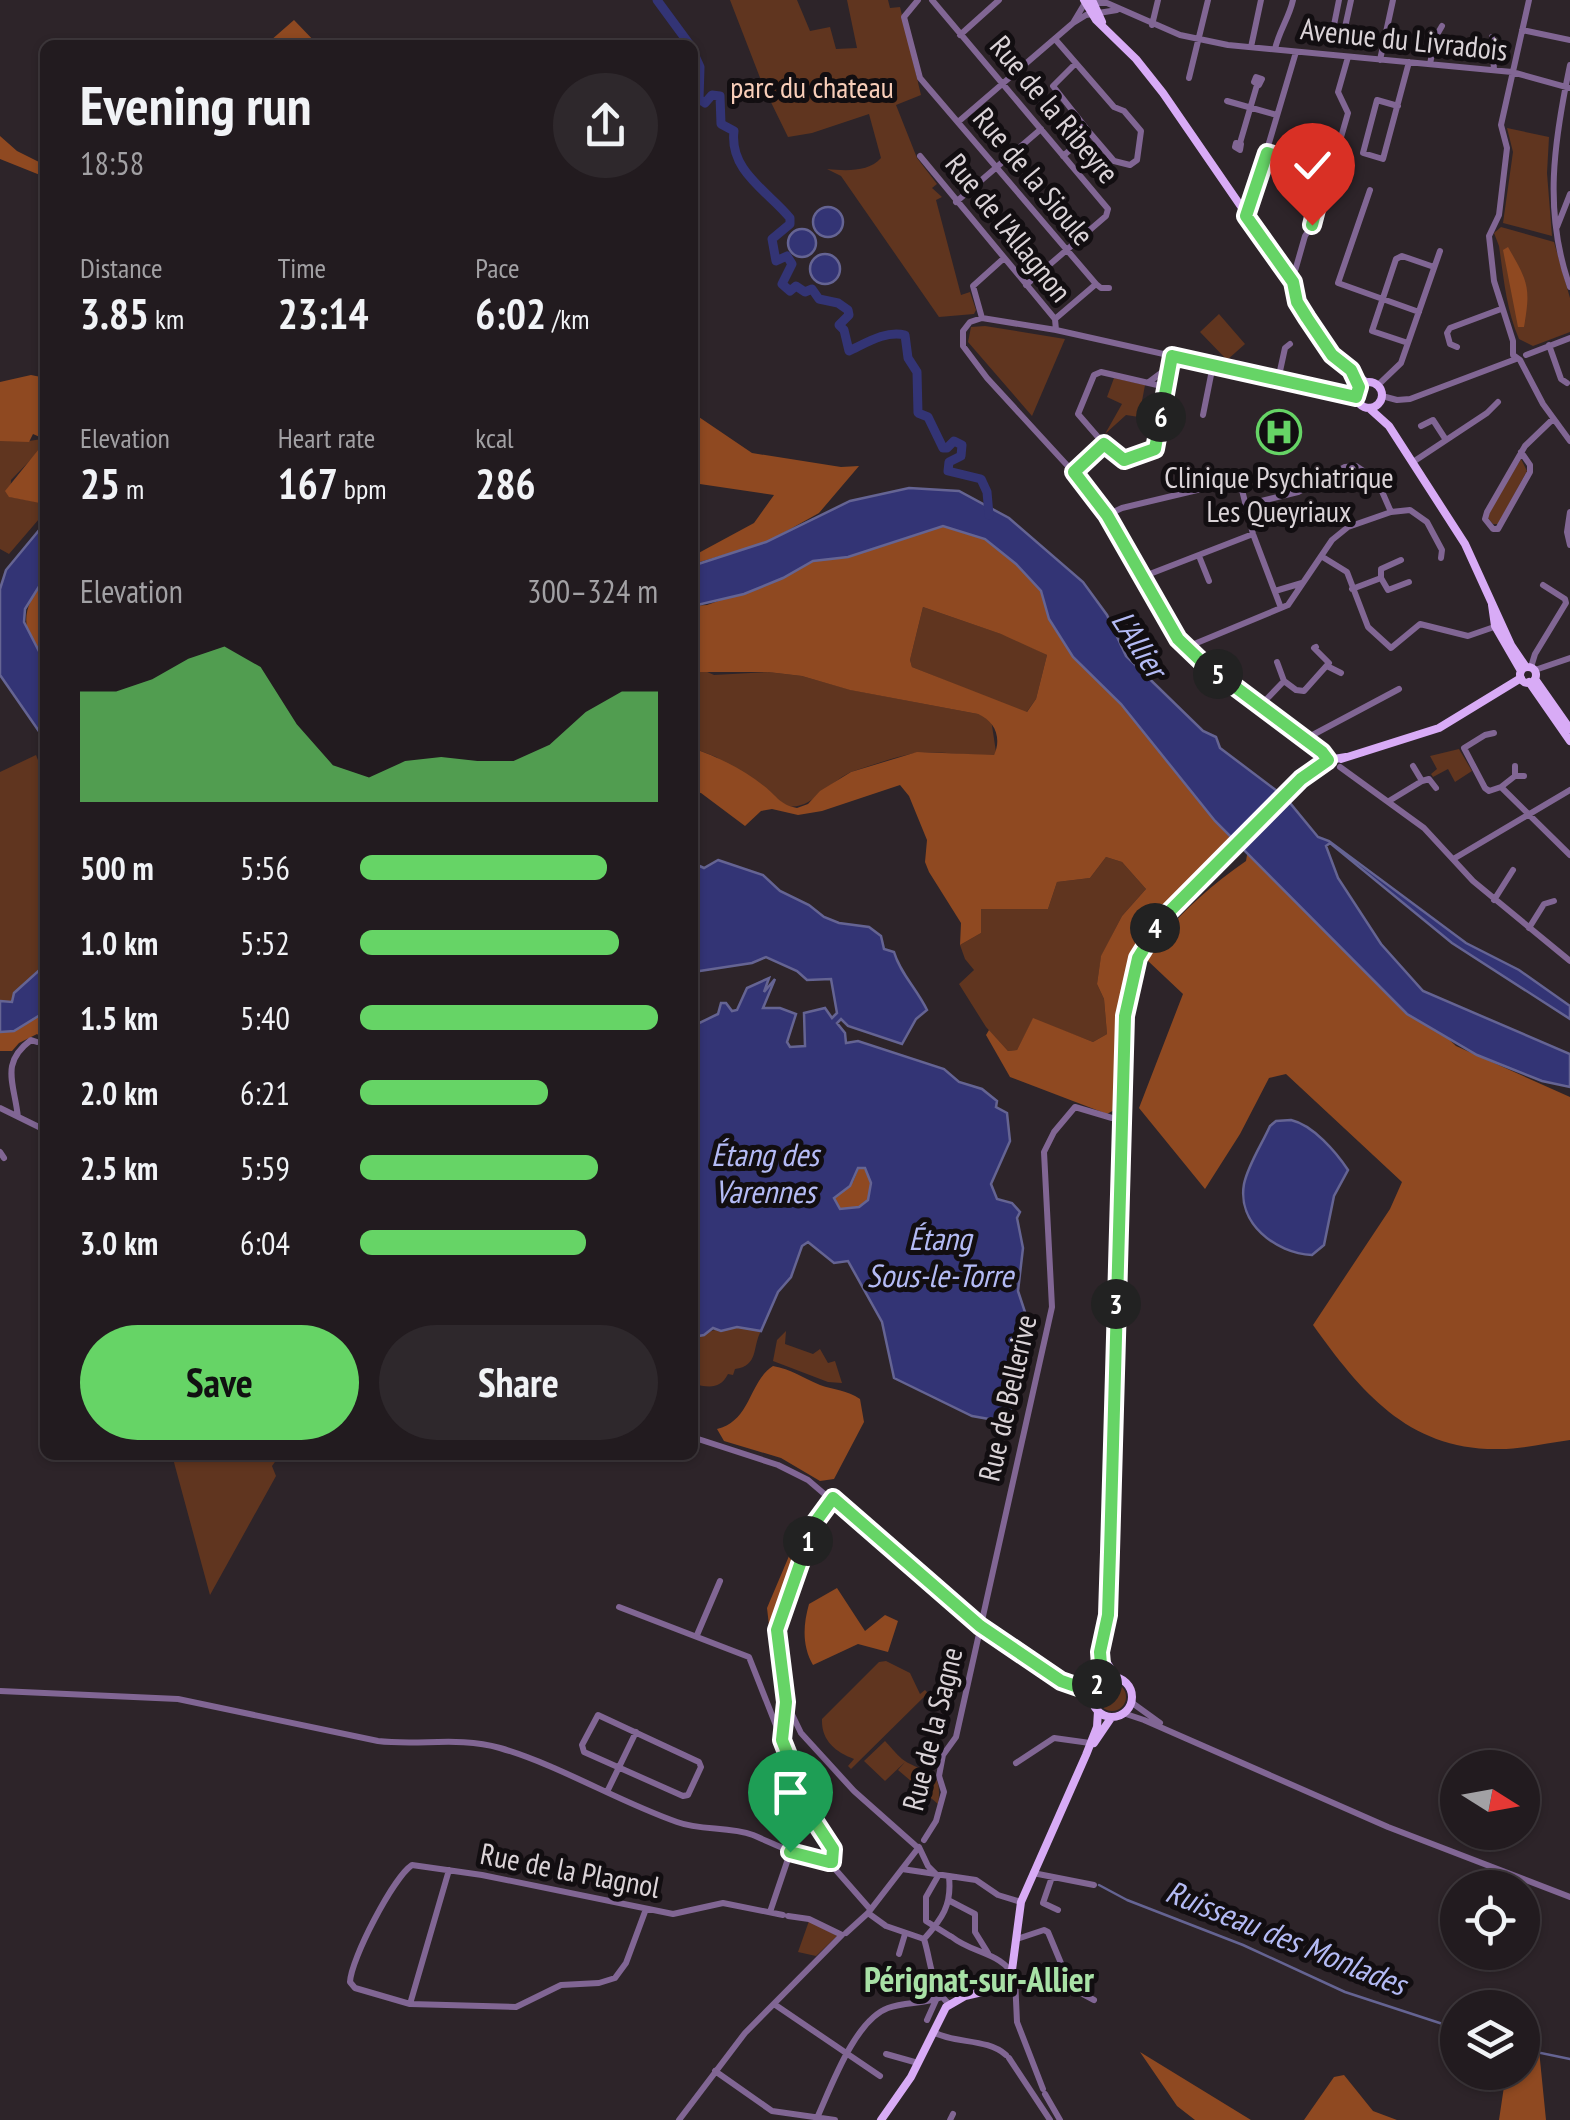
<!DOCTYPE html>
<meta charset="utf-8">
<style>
:root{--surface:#221b1f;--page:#2e282c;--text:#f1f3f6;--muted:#a2a1a4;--line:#3f393d;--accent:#66d466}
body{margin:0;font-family:"PT Sans Narrow",sans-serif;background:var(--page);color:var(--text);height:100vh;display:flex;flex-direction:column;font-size:38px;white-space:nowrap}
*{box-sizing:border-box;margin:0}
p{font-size:32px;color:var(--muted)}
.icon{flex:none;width:55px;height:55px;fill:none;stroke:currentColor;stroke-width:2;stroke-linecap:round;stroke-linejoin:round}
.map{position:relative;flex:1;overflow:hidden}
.sheet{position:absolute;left:40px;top:40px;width:658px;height:1420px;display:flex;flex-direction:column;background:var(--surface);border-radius:15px;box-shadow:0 2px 8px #0004,0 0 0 2px var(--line)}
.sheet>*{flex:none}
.needle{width:65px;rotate:101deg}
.buttons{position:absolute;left:1440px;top:1750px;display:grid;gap:20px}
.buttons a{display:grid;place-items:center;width:100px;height:100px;border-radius:50%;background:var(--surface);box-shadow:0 2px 8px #0004,0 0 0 2px var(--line);font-size:50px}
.pin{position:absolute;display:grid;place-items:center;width:85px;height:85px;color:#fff;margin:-102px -42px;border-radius:50% 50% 50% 0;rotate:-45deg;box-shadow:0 0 10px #0007}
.pin .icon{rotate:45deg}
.km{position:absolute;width:50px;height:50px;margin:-25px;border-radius:50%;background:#222;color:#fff;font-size:28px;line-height:50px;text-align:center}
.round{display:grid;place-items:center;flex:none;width:105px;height:105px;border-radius:52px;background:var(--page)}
.head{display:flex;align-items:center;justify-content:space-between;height:170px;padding:0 40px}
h1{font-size:55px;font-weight:800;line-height:75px}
.figures{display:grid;grid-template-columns:repeat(3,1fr);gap:15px;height:170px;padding:10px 40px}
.figures div{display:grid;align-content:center}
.figures b{font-size:42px;font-weight:800}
.figures small{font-size:28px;font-weight:400}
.figures p{font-size:28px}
.chart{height:280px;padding:20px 40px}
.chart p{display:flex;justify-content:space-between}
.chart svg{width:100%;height:180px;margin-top:10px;fill:var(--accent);opacity:.7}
.cta{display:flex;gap:20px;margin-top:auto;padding:20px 40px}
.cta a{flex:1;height:115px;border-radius:60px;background:var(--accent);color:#111;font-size:40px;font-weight:800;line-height:115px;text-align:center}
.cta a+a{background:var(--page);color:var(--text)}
ul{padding:0 40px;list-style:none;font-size:32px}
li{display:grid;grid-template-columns:160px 120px 1fr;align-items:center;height:75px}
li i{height:25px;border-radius:12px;background:var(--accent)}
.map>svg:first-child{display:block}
.green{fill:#60351f}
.forest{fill:#8f4921;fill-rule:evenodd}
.water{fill:#333475;stroke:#656493;stroke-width:2.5;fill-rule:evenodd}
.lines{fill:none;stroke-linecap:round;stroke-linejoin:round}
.stream{stroke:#656493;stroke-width:2.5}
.river{stroke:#333475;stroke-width:9}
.minor{stroke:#816694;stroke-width:6}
.major{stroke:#d8abf6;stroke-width:8}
.route-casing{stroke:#fff;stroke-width:20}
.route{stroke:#66d466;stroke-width:12}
.labels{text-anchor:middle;stroke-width:10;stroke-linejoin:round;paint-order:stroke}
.street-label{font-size:30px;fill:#dbd4d8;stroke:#120e11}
.park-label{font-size:30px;fill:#f8ceb9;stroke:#120e11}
.poi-label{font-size:30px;fill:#dbd4d8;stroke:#120e11}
.water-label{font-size:32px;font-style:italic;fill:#b4bbf5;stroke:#120e11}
.quarter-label{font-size:35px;font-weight:bold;fill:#a8e1a6;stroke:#120e11}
</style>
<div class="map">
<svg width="1570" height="2120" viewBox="0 0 1570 2120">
<rect width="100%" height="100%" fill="#2d2429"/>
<path class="green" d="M730,0H797L810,31L830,27L836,49L857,48L847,0H888L890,8L900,7L921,95L896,105L917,158L937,184L932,188L942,197L936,200L961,295L970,292L976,310L974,314L939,317L841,176L827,169C846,171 869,172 881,158L869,114L812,133L788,137L764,88Z
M1507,128L1549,137L1547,173L1552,236L1503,223L1513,152Z
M1501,227L1554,242L1570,298V332L1533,346L1519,339C1506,308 1504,280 1499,246L1494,233Z
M1219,314L1245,344L1227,360L1200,332Z
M985,326L1065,339L1032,416L968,342L971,327Z
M1114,378L1145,385L1139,417L1126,415L1105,434L1122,404L1107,397Z
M13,439L29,441L42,439V448L11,480L10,497L44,503L45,512L9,554L0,549V441Z
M1521,459L1527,471L1498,524H1493L1488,518L1489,513Z
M923,607L1013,638L1047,655L1036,699L1026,713L912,667L910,660Z
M705,671L714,675L768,672L802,676L851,690L978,714L991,719L996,752L994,755C971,756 934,750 915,753C895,757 873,765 854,771C830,779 812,811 787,806L716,757L693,748L692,672Z
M1459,749L1472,771L1455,782L1448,769L1433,777L1431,774L1437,769L1430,756Z
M36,755L45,778V939L41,946L42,968L14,993L12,1002L0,1001V772Z
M1106,857L1122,862L1146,889L1122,916L1101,957L1097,984L1104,999L1107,1034L1093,1042L1033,1019L1017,1050L1008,1051L986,1027L959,984L974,970L965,959L960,945L981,933V909H1048L1057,882L1090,878Z
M737,1327L761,1331C752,1347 759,1366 735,1369L733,1375L728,1374C720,1390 708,1387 693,1384L692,1337C709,1332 719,1327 737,1327Z
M786,1331L785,1344L813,1354L820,1349L828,1363L835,1361L842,1383L828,1382L773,1361L777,1340Z
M172,1455H280L272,1466L276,1476L210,1595Z
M886,1661L910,1673L920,1694L925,1690L928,1693L851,1769L848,1766L854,1759C835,1752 821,1740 822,1719L879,1662Z
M1098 1697a14 14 0 1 1 28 0a14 14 0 1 1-28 0Z
M885,1741C890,1746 896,1754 902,1759C922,1774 944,1766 938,1804L898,1770L905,1762L885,1781L864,1761Z
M809,1921L837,1936L816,1956L798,1952Z"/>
<path class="forest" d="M294,20L318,45H269L270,41Z
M0,136L17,151L45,165V177L0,159Z
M1508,247C1528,282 1531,287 1524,327H1518L1503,250Z
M31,375L41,377L45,385V504L9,497L5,491L43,444L42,438L33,434L29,442L0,441V382Z
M693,413L752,453L841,467L859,466L819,513L767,542L693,564V556L754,523L774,495L693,483Z
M943,526L985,539L1016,564L1041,591L1049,620L1073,657L1121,704L1215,820L1234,839C1186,884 1129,930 1121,1000C1116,1036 1119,1073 1116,1109L1107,1114L1010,1077L986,1035L989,1030L1008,1051L1017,1050L1033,1018L1093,1042L1107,1034L1104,999L1097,984L1101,956L1122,916L1146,889L1122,862L1106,857L1090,878L1057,882L1048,909H981V933L960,945L961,923L929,872L925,862L927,840L909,796L900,785L822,811L798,815L772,809L761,811L745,826L701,793L693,792L692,748C718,757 743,769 764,786C777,796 780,805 797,808L808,804L820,791L851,772L917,752L994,755C1002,738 995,721 978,714L850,690L802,676L768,672H693V606L707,605L783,578L813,561L848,557ZM923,607L1001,634L1047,655L1036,699L1027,712L912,667L910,660Z
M45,577V663C20,628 20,612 45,577Z
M1253,854L1456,1046L1570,1097V1440C1547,1443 1523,1449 1500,1449C1409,1451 1361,1392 1313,1325L1390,1209L1402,1182L1286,1074L1269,1078L1240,1134L1205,1189L1139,1108L1183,994L1147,960C1152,953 1153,946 1159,940C1184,909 1214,883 1246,861L1247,855Z
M45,1012V1040L37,1034L19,1043L12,1051H0V1032L15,1031Z
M859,1168H864L871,1183L868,1200L859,1207L840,1209L834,1198L853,1182Z
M773,1366C791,1369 803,1378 820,1385C834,1390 847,1390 860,1399L864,1422L834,1479L820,1481L781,1458L724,1441L717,1429C751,1421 749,1381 773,1366Z
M792,1549L807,1554L786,1614L783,1702L778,1703L767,1608Z
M837,1588L865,1631L885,1615L898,1621L888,1652L858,1644L813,1665C802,1646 803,1625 809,1604Z
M1523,2049L1539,2050L1546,2120H1499L1506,2073L1522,2072Z
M1140,2052L1251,2120H1195L1177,2106Z
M1344,2075L1373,2111L1397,2120H1304L1334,2077Z"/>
<path class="water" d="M813 222a15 15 0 1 1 30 0a15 15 0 1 1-30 0Z
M788 243a14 14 0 1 1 28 0a14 14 0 1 1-28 0Z
M810 269a15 15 0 1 1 30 0a15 15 0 1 1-30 0Z
M909,488L959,491L1009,518L1083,582L1107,615L1126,656L1203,731L1216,737L1220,748L1285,797L1318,837L1329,841L1466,943L1519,970L1570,1006V1019L1452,943L1330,843L1326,846L1338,878L1381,944L1423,991L1570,1054V1087L1542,1081L1477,1055L1407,1014L1215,821L1121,704L1073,657L1049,619L1041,591L1016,564L985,539L943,526L848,557L813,561L783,578L744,594L693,606L692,566L766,542L850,501Z
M45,523V577L25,609L24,622L45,663V740L0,675V589L6,570Z
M718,860L763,875L780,891L809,905L824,917L839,923L869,927L881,936L884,949L894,952C900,973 917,989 927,1010L916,1019L902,1044L848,1026L841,1019L837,1023L845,1033L846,1043L858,1041L944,1069L959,1082L982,1089L997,1101L996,1107L1007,1113L1010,1141L991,1184L997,1199L1012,1203L1020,1212L1017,1218L1023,1248L1018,1291L1026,1315L1019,1347L1015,1397L1006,1422L972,1416L894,1378L882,1322L848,1261L834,1263L808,1242L802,1246L791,1277L778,1292L761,1331L737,1327L721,1331L713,1328L704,1335L693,1337V1026L718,1014L721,1003H726L732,1011L737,1010L747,988L769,978L764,992L775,979L763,1008H780L796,1014L787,1042L790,1047L805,1046L804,1013L825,1008L832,1018L837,1013L831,979L807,980L797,971L766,957L752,963L693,972V863L704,868ZM858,1168H865L871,1183L868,1200L859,1207L840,1209L834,1198L850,1186Z
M45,965V1012L14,1031L0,1032V1001L12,1002L14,993Z
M1291,1120C1313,1125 1336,1152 1348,1170L1334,1196L1324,1245L1312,1255C1275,1253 1237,1223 1244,1184C1248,1165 1262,1144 1270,1126L1276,1121Z"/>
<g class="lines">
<path class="stream" d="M1099,1885L1127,1900L1243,1945L1345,1992L1458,2029
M1522,2049L1570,2059"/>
<path class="river" d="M657,0L690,45
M692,49L700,67L699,99L705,103L712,95L720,96L721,124L734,131C729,171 768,191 790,218V224L772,239L776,261L787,256L792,264L782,284L790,291L796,286L805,292L812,289L819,299L838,303L848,310L849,315L839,325L844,330L849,351C866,343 886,330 905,335L908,358L917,372L918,413L928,417L943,448H947L954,441L962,445L961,456L949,462L948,471L981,479L987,492L989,515"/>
<path class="minor" d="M918,0L904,17L920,78L1096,284L1055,319
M932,0L1108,209L1106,216L1026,285
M1339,0L1332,35L1342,41L1351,0
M1529,0L1501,125L1507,148L1499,215L1489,236L1494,281L1513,341V355L1520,360L1543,404L1570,441
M1073,23L1085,3H1107L1180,35L1228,45L1512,72L1570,88
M1152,25L1158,0
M1522,30L1570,40
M960,35L999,0
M1492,37L1494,70
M1055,39L1114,107L1124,111L1141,131L1137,160L1130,165L1114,161L1090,133
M1251,47L1261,0
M1275,49C1279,31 1289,18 1293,0
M1380,60L1393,0
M1430,64L1435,38L1442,26
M1570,65C1554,141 1543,212 1570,287
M1256,77L1262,79L1259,85L1254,82Z
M1189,78L1208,0
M1227,101L1277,115
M1398,106L1377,100L1363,153L1383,159L1409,62
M958,122L1073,23L1086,15L1117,10
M1236,143L1241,144L1240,150L1235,147Z
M1240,143L1257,85
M1267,153L1326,171
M920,156L1055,319L1056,330
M1063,156L1090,133L1053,86L1076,63
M1370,190L1338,283L1419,312
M956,202L1041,129
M1247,217L1296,52
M1557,227L1570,194
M1295,271L1305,236L1312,225L1326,171L1335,158L1348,113L1338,92L1348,57
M1096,284L1101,288H1109
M982,318L973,286L1003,259
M1408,343L1372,331L1396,259L1402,256L1434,267
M1549,345L1561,379L1567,383
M1457,347L1450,344L1447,333L1450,328L1501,309
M1526,355L1570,338
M1278,380L1285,348L1290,344
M1149,382L1169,367
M1377,386L1401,363L1440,251
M1382,396L1397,400L1410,399L1516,359
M1203,415L1213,365
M1421,426L1433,420L1446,440
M1104,444L1078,414L1094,375L1101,372L1166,387
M1521,452L1530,465V472L1498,529H1493L1485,519L1487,512L1525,446L1553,419
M1413,462L1487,413L1498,402
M1074,472L1104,444L1124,460L1153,452L1172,356
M1245,505L1298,492L1345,467L1356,466L1377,480L1391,512
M1570,512L1567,532L1570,545
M1107,515L1122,508L1235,481L1241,486L1253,534L1281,608
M1199,556L1209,581
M1321,556L1347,572L1368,627L1391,648L1420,624L1468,636L1497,626
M1142,577L1253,534
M1381,578L1388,590L1409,582
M1352,589L1381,578V569L1401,560
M1275,591L1302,583
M1187,647L1288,605L1332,540L1348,527L1391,512L1410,510L1427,522L1442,550L1441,558
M1277,662L1284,681
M1329,667L1341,673
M1531,667L1535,654L1566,603L1565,599L1543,585
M1535,670L1570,658
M1260,706L1284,681L1296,690L1304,691L1329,663L1314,648L1316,647
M1494,733L1485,735L1464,748L1485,788L1489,791L1501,787L1570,855
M1305,739L1399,689
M1328,760L1322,752L1202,662L1179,639L1107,515L1088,488L987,378L963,346V331L970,322L982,318L1056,330L1356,397
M1340,767L1424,828L1473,881L1570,961
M1515,776V766
M1422,781L1429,779L1436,788
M1501,787L1515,776H1524
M1389,801L1422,781L1413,766
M1455,858L1570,790
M1494,900L1513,870
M1529,928L1544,904L1554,901
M0,1108L45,1130
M18,1117C14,1082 0,1063 31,1040L37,1042
M0,1152L4,1158
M692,1437L778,1465L808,1480L980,1627L1094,1704
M833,1498L814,1524L778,1623L777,1643L786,1702L801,1733L854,1791L916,1846
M697,1635L720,1581
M1071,1686L1087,1690L1095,1686
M0,1691L178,1699L378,1741C419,1746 459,1736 500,1748C561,1766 617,1801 677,1822C701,1831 729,1826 753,1835C779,1846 803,1859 832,1862L834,1851L809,1809L749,1657L619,1607
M1131,1702L1160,1723
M1123,1713L1144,1720L1388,1827L1570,1897
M598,1715L699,1762L701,1767L688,1795L683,1796L584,1752L582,1745Z
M782,1739L785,1707
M1016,1763L1054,1738L1090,1743
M607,1792L636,1732
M924,1840L936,1821L944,1792L939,1776L943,1755L956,1737L1052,1307L1044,1152L1054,1132L1075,1107L1112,1118
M835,1869L870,1909
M902,1869L976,1880L998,1895L1021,1902
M1033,1873L1094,1885
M938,1876L926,1897V1921L950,1936
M1052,1877L1043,1903L1058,1910
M950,1901L975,1914V1932L988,1953
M646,1909L626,1963L615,1978L599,1983L561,1985L516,2007L410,2004L355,1988L350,1982C351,1959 393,1878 412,1865L482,1875L673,1914L723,1903L783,1915
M770,1912L790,1853
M868,1913L886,1926L924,1939
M846,1933L868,1913L919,1847L928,1866L938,1876
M952,1937C973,1954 1002,1952 1015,1978L1061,1992L1081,1993L1094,2000
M924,1939C931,1961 931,1988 949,2004
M924,1939C942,1919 952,1905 949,1877
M1017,1939L1044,1930L1048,1932L1063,1968L1071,1977
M899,1954L905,1934
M1015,1978L1017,2022L1043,2089
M410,2004L449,1870
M774,2004L880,2076
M927,2020L936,2000
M933,2032C955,2044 987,2038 1006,2055
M886,2054L918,2063
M1009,2058L1050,2120
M715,2071L772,2111L835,2120
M1045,2094L1060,2120
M817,2118C831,2087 855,2020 888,2008C905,2002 925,2004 942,1997
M679,2120L745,2033L842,1935L809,1919L788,1916
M950,2120L953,2114"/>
<path class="major" d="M1084,0L1096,20L1136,59L1163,93L1293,282L1300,308L1332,355L1367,383
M1092,0L1102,22
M1356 395a13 13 0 1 1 26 0a13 13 0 1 1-26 0Z
M1369,408L1389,426L1465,544L1511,645L1526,667
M1492,605L1495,626L1521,671
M1520 675a8 8 0 1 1 16 0a8 8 0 1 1-16 0Z
M1535,679L1570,729
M1529,682L1570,741
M1341,759L1439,728L1521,678
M1116,1677L1106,1661V1649L1125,1016L1138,959L1163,918L1301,779L1328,760L1346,757
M1092 1697a20 20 0 1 1 40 0a20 20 0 1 1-40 0Z
M1100,1680L1103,1639
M1094,1743L1111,1718
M881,2120L911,2077L946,2007L965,1996L995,1989L1012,1970L1021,1902L1086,1755L1097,1727L1098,1711"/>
</g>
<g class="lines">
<defs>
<path id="route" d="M790,1852L829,1862H832L833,1849L814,1820L782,1740L786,1702L777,1630L814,1524L833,1498L980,1626L1061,1681L1087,1690L1095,1686L1102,1677L1100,1652L1108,1615L1110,1552L1125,1016L1138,958L1163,918L1301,779L1328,760L1322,752L1202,662L1178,639L1107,515L1074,472L1104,444L1124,460L1155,449L1172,356L1356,397L1359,387L1351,370L1332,355L1307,318L1297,302L1293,282L1246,216L1267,153L1326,171L1312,225"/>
</defs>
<use href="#route" class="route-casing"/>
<use href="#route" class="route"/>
</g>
<defs>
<symbol id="hospital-ring" viewBox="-11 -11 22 22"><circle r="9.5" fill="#120e11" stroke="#66d466" stroke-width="1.5"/><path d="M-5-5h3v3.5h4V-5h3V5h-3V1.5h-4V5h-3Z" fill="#66d466"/></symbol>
</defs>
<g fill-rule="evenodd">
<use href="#hospital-ring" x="1254" y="407" width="50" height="50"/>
</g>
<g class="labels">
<g class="street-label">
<text transform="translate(1404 40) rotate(6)" y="10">Avenue du Livradois</text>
<text transform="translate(1054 110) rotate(50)" y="10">Rue de la Ribeyre</text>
<text transform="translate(1033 177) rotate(50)" y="10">Rue de la Sioule</text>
<text transform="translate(1008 228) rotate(51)" y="10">Rue de l'Allagnon</text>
<text transform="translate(1008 1398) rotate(-77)" y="10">Rue de Bellerive</text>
<text transform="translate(933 1729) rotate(-76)" y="10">Rue de la Sagne</text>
<text transform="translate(570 1871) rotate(11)" y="10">Rue de la Plagnol</text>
</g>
<g class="park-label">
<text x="812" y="98">parc du chateau</text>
</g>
<g class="poi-label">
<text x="1279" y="488">Clinique Psychiatrique<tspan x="1279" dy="34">Les Queyriaux</tspan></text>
</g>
<g class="water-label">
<text transform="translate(1139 644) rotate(57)" y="11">L'Allier</text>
<text x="765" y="1166">Étang des<tspan x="765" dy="37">Varennes</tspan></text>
<text x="940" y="1250">Étang<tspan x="940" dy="37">Sous-le-Torre</tspan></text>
<text transform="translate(1286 1938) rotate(22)" y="11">Ruisseau des Monlades</text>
</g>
<g class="quarter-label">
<text x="979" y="1992">Pérignat-sur-Allier</text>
</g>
</g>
</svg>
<div class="buttons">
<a><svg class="needle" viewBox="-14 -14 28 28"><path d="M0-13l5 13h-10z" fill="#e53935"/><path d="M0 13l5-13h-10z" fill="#a2a1a4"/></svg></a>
<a><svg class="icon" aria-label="locate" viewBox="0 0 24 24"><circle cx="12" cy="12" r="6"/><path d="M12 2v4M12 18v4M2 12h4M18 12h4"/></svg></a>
<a><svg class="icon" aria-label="layers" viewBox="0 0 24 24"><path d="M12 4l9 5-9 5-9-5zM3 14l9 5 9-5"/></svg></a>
</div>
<div class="pin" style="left:790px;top:1852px;background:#1e9e55"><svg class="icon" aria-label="arrive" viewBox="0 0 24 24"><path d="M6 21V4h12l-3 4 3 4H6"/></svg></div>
<div class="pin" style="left:1312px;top:225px;background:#d93025"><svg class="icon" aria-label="check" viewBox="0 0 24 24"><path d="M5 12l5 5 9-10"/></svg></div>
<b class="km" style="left:808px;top:1541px">1</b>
<b class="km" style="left:1097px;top:1684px">2</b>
<b class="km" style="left:1116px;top:1304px">3</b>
<b class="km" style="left:1155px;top:928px">4</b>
<b class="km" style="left:1218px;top:674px">5</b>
<b class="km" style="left:1161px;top:417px">6</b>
<section class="sheet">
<div class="head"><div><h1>Evening run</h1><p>18:58</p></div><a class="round"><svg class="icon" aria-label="share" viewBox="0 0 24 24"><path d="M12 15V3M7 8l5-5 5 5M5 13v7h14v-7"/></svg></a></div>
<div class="figures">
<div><p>Distance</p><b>3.85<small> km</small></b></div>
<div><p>Time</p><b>23:14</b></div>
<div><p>Pace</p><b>6:02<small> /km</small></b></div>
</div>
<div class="figures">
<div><p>Elevation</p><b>25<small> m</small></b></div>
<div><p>Heart rate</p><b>167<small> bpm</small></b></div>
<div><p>kcal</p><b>286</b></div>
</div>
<div class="chart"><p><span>Elevation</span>300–324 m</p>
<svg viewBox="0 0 160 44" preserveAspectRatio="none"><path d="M0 44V17L10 17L20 14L30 9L40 6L50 11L60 25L70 35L80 38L90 34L100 33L110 34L120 34L130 30L140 22L150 17L160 17V44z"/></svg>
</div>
<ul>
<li><b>500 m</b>5:56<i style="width:83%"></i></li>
<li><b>1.0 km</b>5:52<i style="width:87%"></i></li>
<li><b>1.5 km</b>5:40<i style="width:100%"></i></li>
<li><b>2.0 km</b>6:21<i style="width:63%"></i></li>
<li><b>2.5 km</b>5:59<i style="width:80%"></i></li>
<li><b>3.0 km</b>6:04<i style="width:76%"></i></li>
</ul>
<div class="cta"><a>Save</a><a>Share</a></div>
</section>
</div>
